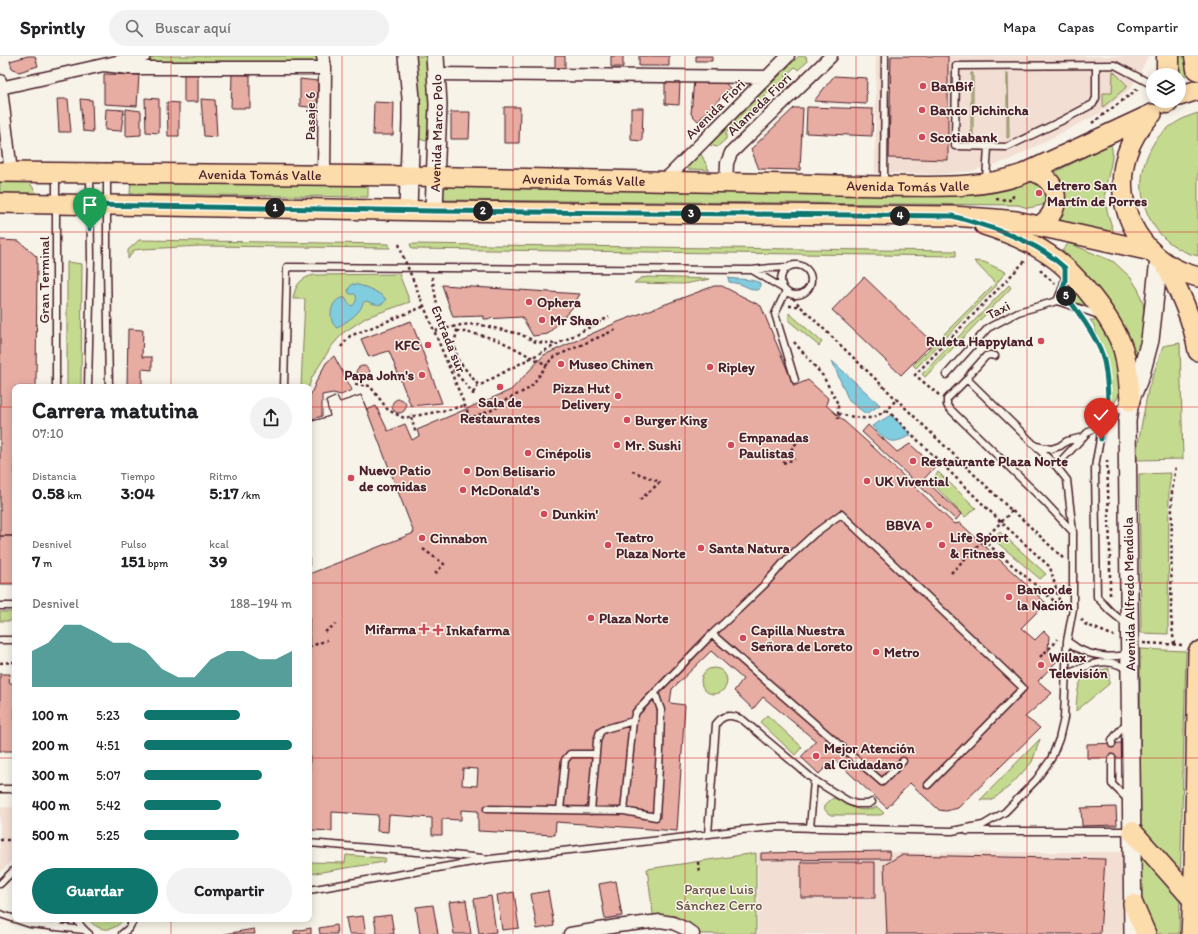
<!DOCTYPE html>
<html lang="es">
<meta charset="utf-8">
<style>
:root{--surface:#fff;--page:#f2f2f2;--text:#202124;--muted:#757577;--line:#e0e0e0;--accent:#0f766e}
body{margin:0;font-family:Itim,sans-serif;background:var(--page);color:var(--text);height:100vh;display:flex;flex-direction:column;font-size:15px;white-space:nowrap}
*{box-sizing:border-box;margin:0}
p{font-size:13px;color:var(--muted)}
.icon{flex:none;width:22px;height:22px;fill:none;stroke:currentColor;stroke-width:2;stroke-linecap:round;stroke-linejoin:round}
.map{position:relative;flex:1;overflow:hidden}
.drawer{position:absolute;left:12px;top:328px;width:300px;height:538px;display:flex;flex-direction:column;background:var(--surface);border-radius:8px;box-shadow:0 2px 10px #0003}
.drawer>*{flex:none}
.buttons{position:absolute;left:1146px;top:12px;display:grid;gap:8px}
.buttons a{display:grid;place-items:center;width:40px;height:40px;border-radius:50%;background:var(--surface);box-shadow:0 2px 10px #0003;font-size:20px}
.pin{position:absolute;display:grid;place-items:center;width:34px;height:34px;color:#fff;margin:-41px -17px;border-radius:50% 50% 50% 0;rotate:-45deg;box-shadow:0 0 4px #0007}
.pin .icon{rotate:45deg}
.km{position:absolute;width:20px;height:20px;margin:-10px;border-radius:50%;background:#222;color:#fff;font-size:11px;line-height:20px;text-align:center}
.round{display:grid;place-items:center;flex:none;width:42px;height:42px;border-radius:21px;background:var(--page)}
.headline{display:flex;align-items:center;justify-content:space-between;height:68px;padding:0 20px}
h1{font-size:22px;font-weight:800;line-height:30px}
.metrics{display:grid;grid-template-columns:repeat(3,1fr);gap:6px;height:68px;padding:4px 20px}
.metrics div{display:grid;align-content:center}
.metrics b{font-size:17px;font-weight:800}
.metrics small{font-size:11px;font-weight:400}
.metrics p{font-size:11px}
.chart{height:112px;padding:8px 20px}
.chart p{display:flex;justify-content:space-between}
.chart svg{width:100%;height:72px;margin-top:4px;fill:var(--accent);opacity:.7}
.primary-button{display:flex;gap:8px;margin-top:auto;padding:8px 20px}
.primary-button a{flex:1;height:46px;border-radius:24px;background:var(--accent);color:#fff;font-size:16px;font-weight:800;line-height:46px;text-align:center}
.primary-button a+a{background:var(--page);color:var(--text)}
ul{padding:0 20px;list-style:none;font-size:13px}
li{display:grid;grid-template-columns:64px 48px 1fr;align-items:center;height:30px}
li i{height:10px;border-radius:5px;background:var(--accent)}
header{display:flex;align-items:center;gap:24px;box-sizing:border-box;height:56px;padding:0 20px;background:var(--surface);border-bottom:1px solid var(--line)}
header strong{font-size:19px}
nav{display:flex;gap:22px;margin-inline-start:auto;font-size:14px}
.search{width:280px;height:36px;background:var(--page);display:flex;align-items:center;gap:10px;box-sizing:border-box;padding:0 14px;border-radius:22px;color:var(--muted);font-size:15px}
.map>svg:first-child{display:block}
.built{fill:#f2ded3}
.green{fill:#c4da8f;stroke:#877c5d}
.water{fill:#81cde0;stroke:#6b8798}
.building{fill:#e7ada3;stroke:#4a1f2b;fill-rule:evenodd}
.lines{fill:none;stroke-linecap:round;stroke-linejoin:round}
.lane-casing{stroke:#4a1f2b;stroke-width:9}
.street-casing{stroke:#4a1f2b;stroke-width:15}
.secondary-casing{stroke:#4a1f2b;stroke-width:20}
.primary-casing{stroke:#4a1f2b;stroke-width:22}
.highway-casing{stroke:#4a1f2b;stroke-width:25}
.path{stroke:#4a1f2b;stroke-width:2.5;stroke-dasharray:3 3;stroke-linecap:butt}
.lane{stroke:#f7f3e8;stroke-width:6}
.street{stroke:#f7f3e8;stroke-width:12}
.secondary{stroke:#f7f3e8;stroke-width:17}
.primary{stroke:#fddcac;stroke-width:19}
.highway{stroke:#fddcac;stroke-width:22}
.path-bridge{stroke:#4a1f2b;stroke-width:2.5;stroke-dasharray:3 3;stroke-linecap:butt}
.route-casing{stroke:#fff;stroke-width:8}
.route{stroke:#0f766e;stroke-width:5}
.grid{fill:none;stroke:#d62828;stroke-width:1;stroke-opacity:0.55}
.poi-dot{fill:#d1495b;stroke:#f7f3e8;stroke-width:1.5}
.labels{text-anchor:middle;stroke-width:3;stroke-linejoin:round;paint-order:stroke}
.poi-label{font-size:14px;font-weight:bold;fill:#4a1f2b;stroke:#f7f3e8;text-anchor:start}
.street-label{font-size:14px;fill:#4a1f2b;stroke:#f7f3e8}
.park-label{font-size:14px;fill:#684e44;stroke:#f7f3e8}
</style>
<header>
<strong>Sprintly</strong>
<div class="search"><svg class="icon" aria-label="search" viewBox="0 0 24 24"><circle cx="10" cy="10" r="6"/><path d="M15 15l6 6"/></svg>Buscar aquí</div>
<nav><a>Mapa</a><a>Capas</a><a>Compartir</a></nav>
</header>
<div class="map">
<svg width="1198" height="878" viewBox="0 0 1198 878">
<rect width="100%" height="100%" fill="#f7f3e8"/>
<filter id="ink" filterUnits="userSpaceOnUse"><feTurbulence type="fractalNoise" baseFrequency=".025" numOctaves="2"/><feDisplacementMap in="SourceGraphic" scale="8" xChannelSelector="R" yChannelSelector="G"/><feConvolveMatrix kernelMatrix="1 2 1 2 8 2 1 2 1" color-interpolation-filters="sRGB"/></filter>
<g filter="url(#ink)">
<path class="built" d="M876,0H1148L1138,21L1131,32L1100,57L1007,105L972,115L941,118L875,117Z
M0,751H15V802L0,816Z
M1122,796V878H758V797Z"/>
<path class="green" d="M159,0H317L318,5L314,9L127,7Z
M414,0H427L430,30L429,83L425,85L420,83L418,79Z
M799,0H806L807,6L798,14L795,11L786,19V25L778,33L775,30L765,39L766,45L757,54L754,50L745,59L746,65L737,73L733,70L726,77V83L717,91L710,89Z
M1175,0H1185L1187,19L1179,20Z
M1113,15L1128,30L1103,51V37H1112Z
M971,17H973V82H971Z
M1007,17H1008L1009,81L1007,82Z
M1198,57V200C1157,191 1134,150 1144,110C1146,102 1150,93 1155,85C1166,71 1181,62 1198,57Z
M1108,89H1111C1116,101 1105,124 1105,138C1105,153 1111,167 1115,180L1063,167L1058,164L1056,161L1053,119L1055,116Z
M701,98L709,114L688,113L687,111Z
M0,123H27L38,139L0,138Z
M131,123L368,127V141L130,138Z
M1036,125L1044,129L1048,140L1043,149L1028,152L1018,149L442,144L443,129Z
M139,184L389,188L390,192L200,190L143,193L134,194L128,203V194Z
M1069,187L1114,206L1131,222L1138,233L1143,247L1145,259V275L1136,315L1104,243L1093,227L1083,216L1060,197Z
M410,188L956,195V200L412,193Z
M974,205L984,206L1006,216L996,228L997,229L916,312L913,309L995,227Z
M67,206L82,208L81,331H67Z
M399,218L410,246L367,261L343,277L331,291L311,323L309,331H301L305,243H293C295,229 301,221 315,219Z
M648,221L710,223L684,228L634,227L641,222Z
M1009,229L1011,232L925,321L922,318Z
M1070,230L1088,250L1076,247L1069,238Z
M789,257L822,286L819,290L789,265Z
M1090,264H1098L1108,273L1125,326L1118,341L1108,357L1103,307L1094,269Z
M1180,287L1183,403L1137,404V393L1148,334L1163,290Z
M938,416L976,452L965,461L931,426Z
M1171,417L1169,433L1168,578L1141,577L1139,418Z
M1000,476L1046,518L1040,523L993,483Z
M0,556H15V565H0Z
M1140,593L1186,595L1179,878H1156L1141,844Z
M1109,612V628L1076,655C1077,642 1076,622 1090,617C1096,615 1103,614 1109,612Z
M701 625a13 13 0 1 1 26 0a13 13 0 1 1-26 0Z
M767,659L802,691L795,699L760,666Z
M1040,683L1032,706L1011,729L992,744H980Z
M833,742C837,743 840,745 844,747C856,754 864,756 877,751L884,757L881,759H831C820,753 825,748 833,742Z
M756,797V878H693L654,865L647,813Z
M346,799L384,802L386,803L384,806L309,818V806L345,807Z
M88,863H124C113,877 99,876 88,863Z"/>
<path class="water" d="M728,222C739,224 750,222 760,227V232L757,234H754L740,228L729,226Z
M352,228C363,229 377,235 385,242L386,244C380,253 372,246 365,245C361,248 362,253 358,256C353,262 345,266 339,271L337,272C326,265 331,240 345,242L350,249L352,250C356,247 358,242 355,238H350L348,235L349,232Z
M832,305L880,349L866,358L849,345Z
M891,359L911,379C890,390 888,386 872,370Z"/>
<path class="building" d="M28,0H35L38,10L19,16L12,12L10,5Z
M555,0H565V12H555Z
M611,0H623V11H611Z
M639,0H669V10H639Z
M696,0H712V5H696Z
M891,0H948V104L889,102Z
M104,18L139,19L137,50L104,48Z
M184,18H198V46H184Z
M232,18L250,19V52H231Z
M834,20L867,22L866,48L814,45Z
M300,23L318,25L317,52L300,50Z
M665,23L680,24L679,49L665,48Z
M694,24L723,25L730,32L698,65L691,58Z
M145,42L159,43V77L146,76Z
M57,43H68L71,76H59Z
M80,43L92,44L93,76L83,75Z
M201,43L215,44L217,81L204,80Z
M167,46L179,47V80H168Z
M374,46L394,47L393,79H373Z
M504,51H520L519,87H504Z
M807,51L873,53L872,80L806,77Z
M631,52H643L642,85L631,84Z
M794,52H803L800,114L759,113L751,93Z
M106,53L124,54L121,75L105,74Z
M126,53L141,55V79L126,80Z
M451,56H470L469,83H451Z
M0,184L19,185L37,201L36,331H15V480H0Z
M864,221L933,287L901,319L832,254Z
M442,229L580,238L572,252L548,278L533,280L522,261L484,263V260L453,261Z
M714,230H722L761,250L794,330L808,324L828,342L826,349L874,392L954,468L960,467L1046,547L1021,572L1035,584L1044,575L1049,580L1048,594L1054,599L1053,601L1058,604L1038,625L1052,637L1025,661L1040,672L958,752L946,755L939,754L910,727L887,752L834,703L819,718L801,701L816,685L763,641L753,653L734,635L743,623L711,595L672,633L670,647L685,649L677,775L556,766L555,779L478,775V755L461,754V764L442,763V779H432V762L389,759L388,776L377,775L378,759L332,756V775L310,774L309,366L330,360L326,345L337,340L340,346L361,339L367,354L376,350L388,375L405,368L412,384L419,380L417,374L511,334L544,299L618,266ZM463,712L478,713L477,730L462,729Z
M411,265L442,347L411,350L389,295L369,301L361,283Z
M128,273L143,274L142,301H152V314L142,313V331H127Z
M334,300L352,334L341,339L333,337L322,339V360L309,364L310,340L316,326L326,307Z
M356 317a7 7 0 1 1 14 0a7 7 0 1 1-14 0Z
M361,339L414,477L309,518V366L330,360L326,345L337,340L340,346Z
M392 350a7 7 0 1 1 14 0a7 7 0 1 1-14 0Z
M868,369L897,396L910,388L935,411L924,423L961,458L956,464L862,376Z
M0,480H15V528H0Z
M0,618H10L9,627H13L15,628V695H0Z
M1123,687V702H1087V688Z
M1116,751L1117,769L1082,770L1081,752Z
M889,795L890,803L761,804V797Z
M901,799L1105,803L1100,878H887L884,809Z
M801,806H875V842H801Z
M616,825L622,860L605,863L599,828Z
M548,835L554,870L537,873L531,838Z
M514,836L519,872L502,874L497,839Z
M491,840L496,876L479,878L474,843Z
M466,844L471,878H454L449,846Z
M433,849L438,878H420L416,851Z
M391,859L394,878H377L374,861Z
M363,860L366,878H349L346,862Z
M336,869L337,878H320L319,872Z
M311,872V878H294V875Z
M254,873L255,878H225Z"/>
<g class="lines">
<defs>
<path id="lane" d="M1096,10V42L1093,48L1061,65L1007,91L955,90L956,10L1115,9L1153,29
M107,119V207L109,331
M986,124L988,91
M884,128L885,0
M781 224a15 15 0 1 1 30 0a15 15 0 1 1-30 0Z
M752,214L784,233
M786,235L775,258L795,324
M1057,245L1099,259
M1057,245C1061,236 1065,228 1065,218
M995,300L990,299L986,300L971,317L967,323L947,343V349L948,351L1044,445L1073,476
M946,319L988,272L1018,256L1057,245
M56,331V119
M88,331L91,203L90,118
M284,331L287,211L752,214L770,212L788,211
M1101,367C1102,383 1096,398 1095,414L1097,541L1110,555L1126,568
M1036,390L1051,393L1060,390L1067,385L1083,381
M1056,410L1087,377L1126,348
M0,550H15
M0,584H15
M1067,585C1070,587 1074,590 1077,592C1091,600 1113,603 1127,598
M1065,619C1082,612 1101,601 1119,609C1123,611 1124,611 1127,614
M1112,688V684L1127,666
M1112,702V728L1129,745
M903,705L882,726L712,578L740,552L765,528L785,505L814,478L841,458L1023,632L928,729
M0,733H15
M487,753L624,755L656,761L660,694L661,654L655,637
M560,754L565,704L570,698H595
M591,755L597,685L600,676L605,673L633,665
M624,755L633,665L636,656L712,578
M810,772L814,724
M967,775H1130
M708,778L716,668C724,657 733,659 743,664L814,724L848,745L856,748H868L872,746
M309,787L441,798L483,802
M0,828L15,813
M309,834L490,803L678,782L741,774L776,771L952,775L983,769L1005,756L1036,724L1051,703L1059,683L1064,662L1067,585L1073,553V476L1067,424L1056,410L967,323
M0,858L30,868L84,874
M77,863C79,869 84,874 89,878
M53,871L63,863
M122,878L129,872L134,863"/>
<path id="street" d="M323,0L325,12L324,120
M104,9L129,12H325
M437,18L767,21
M0,25L11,116
M0,32L144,0
M663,126L788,0
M726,128L727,107L731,97L831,0
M570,878L617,870L660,865L673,867L686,873L693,878"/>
<g id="secondary">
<path d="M407,0L411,42V64L408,154"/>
<path id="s1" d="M434,155L438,48L435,0"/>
<path d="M1133,878L1127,365L1130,345L1141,318L1150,284L1159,203"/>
</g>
<g id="primary">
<path d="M1179,40L1198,34"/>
<path d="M1149,61C1107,105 1116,175 1167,208C1177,215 1187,218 1198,221"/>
<path d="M1031,115C1060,122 1064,155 1039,170"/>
<path id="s2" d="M0,116L409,120L884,130C931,130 979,134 1023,118L1152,58"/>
<path d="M0,147L434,155L952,160L995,163L1016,165L1151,195"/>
<path d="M984,169C1006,176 1029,185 1048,198C1075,215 1113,263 1123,293C1128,310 1129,327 1130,345"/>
<path d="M1165,207C1179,235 1193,263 1198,295"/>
<path d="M1132,775L1193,844"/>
<path d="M1133,848L1146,878"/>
<path d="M1191,878L1194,817L1198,596"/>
</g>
<path id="highway" d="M1196,0L1198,13
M1168,19V0
M1167,46V45"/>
</defs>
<use href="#lane" class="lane-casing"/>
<use href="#street" class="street-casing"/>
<use href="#secondary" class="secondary-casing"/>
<use href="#primary" class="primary-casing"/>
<use href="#highway" class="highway-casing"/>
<path class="path" d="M1092,67L1134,36L1139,31
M996,143L1012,144L1013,140L1012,138
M399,188L403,200
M1040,214L1055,228
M432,221L437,248
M793,242L800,250L1012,455L1019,460L1064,503
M421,243L470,362L495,353L506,344L530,332L552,302L617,273
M789,250H800
M1082,264C1089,275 1098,287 1102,300C1107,315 1107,335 1108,351
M456,274L457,275L454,288L458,304L479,330
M435,275L461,269L477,268L520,278L536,286L558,288
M457,275C471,277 488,280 500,285C516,292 531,302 548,309
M794,286L823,320L838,348V363
M341,291L350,280L425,250
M449,309L473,337V339
M355,328L370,330L388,354L404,362L452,353L465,349
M473,337L477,331L506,315L609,261
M939,339L915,319L1026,204
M887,354L1001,466L1050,511L1061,551
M838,358C867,363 874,368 896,344
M411,361L416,378
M791,394L801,381
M1107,404L1110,492V541
M783,407L795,403
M632,415L660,426L640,444
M983,484L1060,550
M423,493L444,508L434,519
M951,517L1012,455
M1081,563L1085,568L1114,580
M325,576L336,568
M1143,587L1184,589
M1174,588L1171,560L1172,436L1176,410
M309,591L327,584
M1040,601L1054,588L1057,583
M0,607L15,606
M0,784H11L15,778
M698,806L699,817"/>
<use href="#lane" class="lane"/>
<use href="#street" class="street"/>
<use href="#secondary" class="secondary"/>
<use href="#primary" class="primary"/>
<use href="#highway" class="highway"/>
<path class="path-bridge" d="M403,200L421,243"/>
</g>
</g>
<g class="lines" filter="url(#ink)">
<defs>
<path id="route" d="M90,173V149L434,155L952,160C991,171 1034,183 1065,212V225L1062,235C1075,251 1097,281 1103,301C1108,320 1108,342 1108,362L1101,367V383"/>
</defs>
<use href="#route" class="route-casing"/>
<use href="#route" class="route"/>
</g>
<path class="grid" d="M171,0V331M342,0V878M513,0V878M685,0V878M856,0V878M1027,0V878M0,176H1198M0,351H15M309,351H1198M0,527H15M309,527H1198M0,702H15M309,702H1198M171,863V878"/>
<g class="poi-dot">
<circle cx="923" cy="30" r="4"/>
<circle cx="922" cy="54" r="4"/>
<circle cx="922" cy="81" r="4"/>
<circle cx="1039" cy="137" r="4"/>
<circle cx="529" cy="246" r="4"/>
<circle cx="542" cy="264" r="4"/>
<circle cx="1041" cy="285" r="4"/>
<circle cx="428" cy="289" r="4"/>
<circle cx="561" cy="308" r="4"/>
<circle cx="710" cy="311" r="4"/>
<circle cx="422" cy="319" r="4"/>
<circle cx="500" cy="331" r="4"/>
<circle cx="618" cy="340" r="4"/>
<circle cx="627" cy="364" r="4"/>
<circle cx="617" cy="389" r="4"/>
<circle cx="731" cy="389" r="4"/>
<circle cx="528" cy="397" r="4"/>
<circle cx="913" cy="405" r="4"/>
<circle cx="467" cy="415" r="4"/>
<circle cx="351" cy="422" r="4"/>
<circle cx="867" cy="425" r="4"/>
<circle cx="463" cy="434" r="4"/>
<circle cx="544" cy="458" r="4"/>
<circle cx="929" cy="469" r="4"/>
<circle cx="422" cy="482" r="4"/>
<circle cx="608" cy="489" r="4"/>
<circle cx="942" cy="489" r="4"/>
<circle cx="701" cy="492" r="4"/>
<circle cx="1009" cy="541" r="4"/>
<circle cx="591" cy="562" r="4"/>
<path d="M422 567h4v4h4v4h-4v4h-4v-4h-4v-4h4z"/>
<path d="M436 568h4v4h4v4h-4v4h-4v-4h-4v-4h4z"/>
<circle cx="743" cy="582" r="4"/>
<circle cx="876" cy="596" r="4"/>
<circle cx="1041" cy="609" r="4"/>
<circle cx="816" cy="700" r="4"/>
</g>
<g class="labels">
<g class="poi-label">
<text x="931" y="35">BanBif</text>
<text x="930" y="59">Banco Pichincha</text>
<text x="930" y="86">Scotiabank</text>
<text x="1047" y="134">Letrero San<tspan x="1047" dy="16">Martín de Porres</tspan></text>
<text x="537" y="251">Ophera</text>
<text x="550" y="269">Mr Shao</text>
<text x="1033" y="290" text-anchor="end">Ruleta Happyland</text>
<text x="420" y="294" text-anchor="end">KFC</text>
<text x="569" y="313">Museo Chinen</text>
<text x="718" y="316">Ripley</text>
<text x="414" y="324" text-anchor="end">Papa John's</text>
<text x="610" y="337" text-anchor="end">Pizza Hut<tspan x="610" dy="16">Delivery</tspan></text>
<text x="500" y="351" text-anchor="middle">Sala de<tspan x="500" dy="16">Restaurantes</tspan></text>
<text x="635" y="369">Burger King</text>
<text x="739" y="386">Empanadas<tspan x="739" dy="16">Paulistas</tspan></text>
<text x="625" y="394">Mr. Sushi</text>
<text x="536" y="402">Cinépolis</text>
<text x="921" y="410">Restaurante Plaza Norte</text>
<text x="359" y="419">Nuevo Patio<tspan x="359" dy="16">de comidas</tspan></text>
<text x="475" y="420">Don Belisario</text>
<text x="875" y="430">UK Vivential</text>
<text x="471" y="439">McDonald's</text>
<text x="552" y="463">Dunkin'</text>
<text x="921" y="474" text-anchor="end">BBVA</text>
<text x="616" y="486">Teatro<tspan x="616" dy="16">Plaza Norte</tspan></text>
<text x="950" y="486">Life Sport<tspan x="950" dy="16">&amp; Fitness</tspan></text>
<text x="430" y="487">Cinnabon</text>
<text x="709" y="497">Santa Natura</text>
<text x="1017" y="538">Banco de<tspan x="1017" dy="16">la Nación</tspan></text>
<text x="599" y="567">Plaza Norte</text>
<text x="416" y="578" text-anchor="end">Mifarma</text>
<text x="446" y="579">Inkafarma</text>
<text x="751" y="579">Capilla Nuestra<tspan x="751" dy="16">Señora de Loreto</tspan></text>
<text x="884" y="601">Metro</text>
<text x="1049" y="606">Willax<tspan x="1049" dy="16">Televisión</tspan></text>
<text x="824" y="697">Mejor Atención<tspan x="824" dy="16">al Ciudadano</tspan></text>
</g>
<g class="street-label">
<text transform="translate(759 48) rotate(-44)" y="5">Alameda Fiori</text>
<text transform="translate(715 53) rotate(-45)" y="5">Avenida Fiori</text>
<text transform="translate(310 60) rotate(-90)" y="5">Pasaje 6</text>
<text dy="5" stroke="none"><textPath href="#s1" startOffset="78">Avenida Marco Polo</textPath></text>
<text dy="5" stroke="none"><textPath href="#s2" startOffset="260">Avenida Tomás Valle</textPath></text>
<text dy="5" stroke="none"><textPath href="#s2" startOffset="584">Avenida Tomás Valle</textPath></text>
<text dy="5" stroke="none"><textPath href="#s2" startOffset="908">Avenida Tomás Valle</textPath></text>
<text transform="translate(44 224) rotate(-90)" y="5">Gran Terminal</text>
<text transform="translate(998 254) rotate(-28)" y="5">Taxi</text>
<text transform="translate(449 283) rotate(68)" y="5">Entrada sur</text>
<text transform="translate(1129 538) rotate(-91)" y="5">Avenida Alfredo Mendiola</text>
</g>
<g class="park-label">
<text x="719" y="838">Parque Luis<tspan x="719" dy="16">Sánchez Cerro</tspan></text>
</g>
</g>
</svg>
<div class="buttons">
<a><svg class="icon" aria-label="layers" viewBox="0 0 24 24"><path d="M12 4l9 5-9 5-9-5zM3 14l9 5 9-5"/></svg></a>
</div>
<div class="pin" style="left:90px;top:173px;background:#1e9e55"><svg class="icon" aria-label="arrive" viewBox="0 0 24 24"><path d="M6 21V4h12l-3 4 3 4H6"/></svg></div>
<div class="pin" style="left:1101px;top:383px;background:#d93025"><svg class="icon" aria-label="check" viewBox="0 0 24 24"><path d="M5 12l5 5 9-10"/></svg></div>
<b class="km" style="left:275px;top:152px">1</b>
<b class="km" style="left:483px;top:155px">2</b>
<b class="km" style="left:691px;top:158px">3</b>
<b class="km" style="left:900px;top:160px">4</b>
<b class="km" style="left:1066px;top:240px">5</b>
<section class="drawer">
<div class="headline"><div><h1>Carrera matutina</h1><p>07:10</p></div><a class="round"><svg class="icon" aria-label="share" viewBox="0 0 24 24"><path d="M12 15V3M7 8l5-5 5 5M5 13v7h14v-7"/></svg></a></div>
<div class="metrics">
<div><p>Distancia</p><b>0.58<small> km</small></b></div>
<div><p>Tiempo</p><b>3:04</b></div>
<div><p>Ritmo</p><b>5:17<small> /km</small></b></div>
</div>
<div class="metrics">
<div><p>Desnivel</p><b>7<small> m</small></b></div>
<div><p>Pulso</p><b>151<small> bpm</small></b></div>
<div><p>kcal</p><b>39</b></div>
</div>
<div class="chart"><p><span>Desnivel</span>188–194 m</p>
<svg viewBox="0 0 160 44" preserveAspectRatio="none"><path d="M0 44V22L10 17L20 6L30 6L40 11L50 17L60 17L70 22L80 33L90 38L100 38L110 27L120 22L130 22L140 27L150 27L160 22V44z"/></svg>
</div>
<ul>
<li><b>100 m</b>5:23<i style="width:65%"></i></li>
<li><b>200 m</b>4:51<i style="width:100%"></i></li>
<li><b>300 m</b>5:07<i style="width:80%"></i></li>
<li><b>400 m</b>5:42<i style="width:52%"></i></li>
<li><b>500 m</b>5:25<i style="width:64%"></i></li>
</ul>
<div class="primary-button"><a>Guardar</a><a>Compartir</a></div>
</section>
</div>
